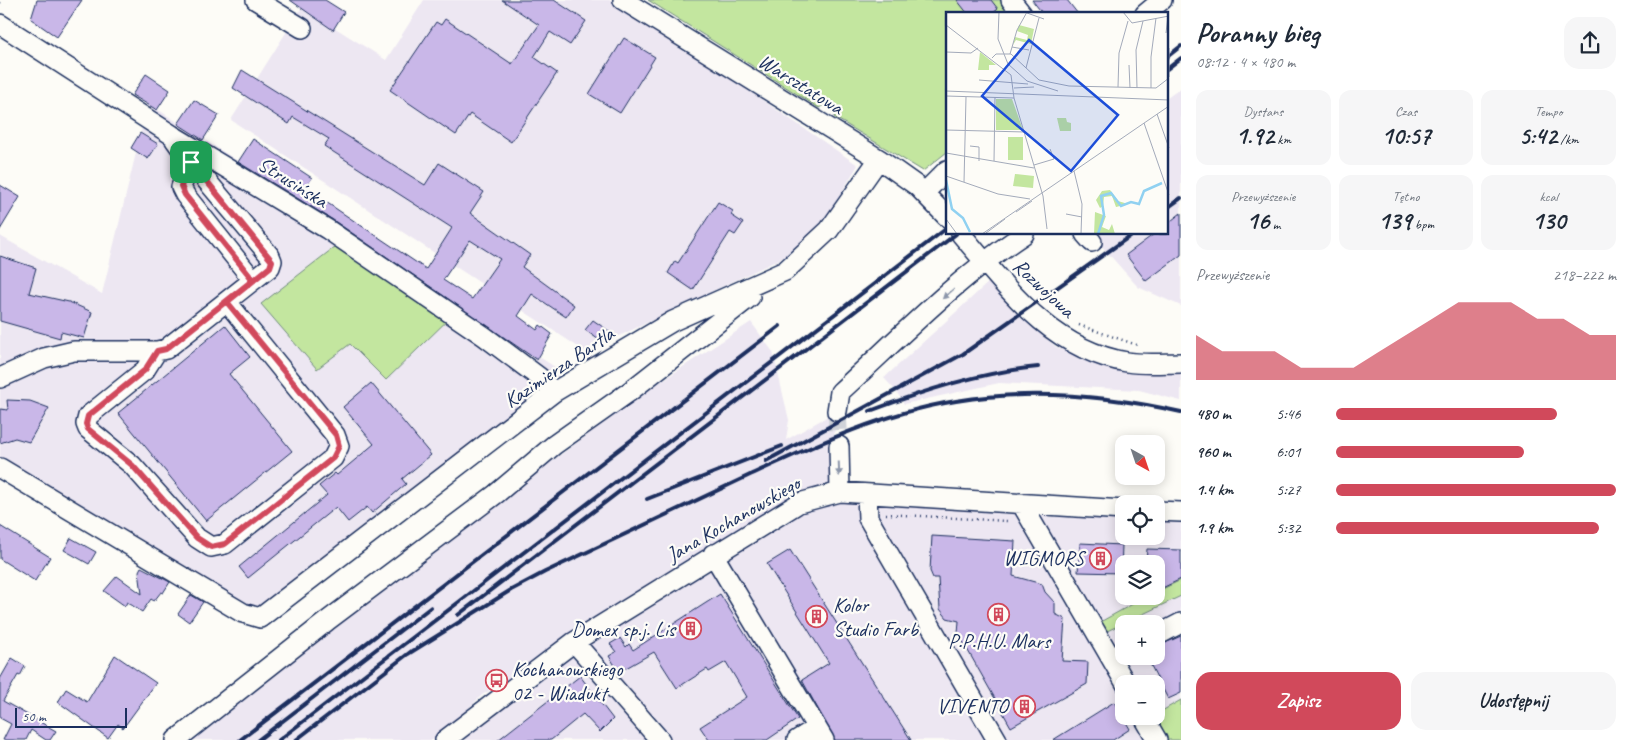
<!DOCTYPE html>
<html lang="pl">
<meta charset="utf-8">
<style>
:root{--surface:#fff;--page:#f6f6f7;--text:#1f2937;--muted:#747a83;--accent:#d1495b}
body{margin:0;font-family:Caveat,sans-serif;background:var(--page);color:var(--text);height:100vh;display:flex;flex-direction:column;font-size:19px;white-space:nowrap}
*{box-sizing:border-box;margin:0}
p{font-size:16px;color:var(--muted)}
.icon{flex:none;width:28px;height:28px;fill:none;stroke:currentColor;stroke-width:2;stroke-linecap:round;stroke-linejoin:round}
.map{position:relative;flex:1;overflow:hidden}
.panel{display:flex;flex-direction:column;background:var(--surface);width:450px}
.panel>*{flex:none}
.needle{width:32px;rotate:140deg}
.fabs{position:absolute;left:1115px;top:435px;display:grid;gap:10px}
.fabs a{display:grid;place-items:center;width:50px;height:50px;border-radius:10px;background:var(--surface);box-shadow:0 2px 12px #0003;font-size:25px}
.scale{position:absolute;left:15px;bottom:12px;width:112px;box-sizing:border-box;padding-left:5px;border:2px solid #1b2f5e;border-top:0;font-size:14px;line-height:18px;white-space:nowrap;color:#1b2f5e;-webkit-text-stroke:4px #fdfcf7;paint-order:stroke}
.pin{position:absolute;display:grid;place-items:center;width:42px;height:42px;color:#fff;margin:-21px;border-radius:10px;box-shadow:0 2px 8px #0006}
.round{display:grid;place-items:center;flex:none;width:52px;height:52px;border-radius:15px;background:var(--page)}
.head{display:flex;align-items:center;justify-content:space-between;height:85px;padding:0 15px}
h1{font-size:28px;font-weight:800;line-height:38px}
.figures{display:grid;grid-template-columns:repeat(3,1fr);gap:8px;height:85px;padding:5px 15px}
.figures div{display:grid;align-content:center;border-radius:12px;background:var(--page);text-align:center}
.figures b{font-size:25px;font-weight:800}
.figures small{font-size:14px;font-weight:400}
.figures p{font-size:14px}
.chart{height:140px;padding:10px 15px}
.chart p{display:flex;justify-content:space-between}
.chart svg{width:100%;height:90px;margin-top:5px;fill:var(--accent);opacity:.7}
.cta{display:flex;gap:10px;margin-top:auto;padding:10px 15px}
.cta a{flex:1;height:58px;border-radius:15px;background:var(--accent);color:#fff;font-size:20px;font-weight:800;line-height:58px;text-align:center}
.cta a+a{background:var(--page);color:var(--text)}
ul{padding:0 15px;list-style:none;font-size:16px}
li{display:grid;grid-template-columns:80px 60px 1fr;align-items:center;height:38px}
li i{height:12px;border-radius:6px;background:var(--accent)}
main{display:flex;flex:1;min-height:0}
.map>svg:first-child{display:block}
.built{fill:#ede7f2;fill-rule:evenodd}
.green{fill:#c3e69f;stroke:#6f8a7e}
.building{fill:#c9b7e8;stroke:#1b2f5e;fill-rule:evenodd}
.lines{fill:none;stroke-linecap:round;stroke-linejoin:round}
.minor-tunnel{stroke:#d0d3d8;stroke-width:19;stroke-dasharray:19 9;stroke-linecap:butt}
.minor-casing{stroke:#1b2f5e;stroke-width:22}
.path{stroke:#1b2f5e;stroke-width:2.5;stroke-dasharray:1 4;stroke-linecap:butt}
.minor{stroke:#fdfcf7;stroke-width:19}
.rail{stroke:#1b2f5e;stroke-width:4}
.oneway{fill:#8c96aa}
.route-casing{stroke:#fff;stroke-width:10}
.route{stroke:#d1495b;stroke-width:6}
.labels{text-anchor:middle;stroke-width:4.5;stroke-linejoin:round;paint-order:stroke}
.street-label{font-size:21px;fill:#1b2f5e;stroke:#fdfcf7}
.poi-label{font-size:21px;fill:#1b2f5e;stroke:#fdfcf7;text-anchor:end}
.inset-river{fill:none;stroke:#90d1f1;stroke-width:2.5}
.inset-road{fill:none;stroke:#a3aaba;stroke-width:1}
.view{fill:#1d4ed8;fill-opacity:0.15;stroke:#1d4ed8;stroke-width:2.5}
.inset-edge{fill:none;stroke:#1b2f5e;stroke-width:2.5}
</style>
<main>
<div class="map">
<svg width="1181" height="740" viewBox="0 0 1181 740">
<rect width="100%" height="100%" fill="#fdfcf7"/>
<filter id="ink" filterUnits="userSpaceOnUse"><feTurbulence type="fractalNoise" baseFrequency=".02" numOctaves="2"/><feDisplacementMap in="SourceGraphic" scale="10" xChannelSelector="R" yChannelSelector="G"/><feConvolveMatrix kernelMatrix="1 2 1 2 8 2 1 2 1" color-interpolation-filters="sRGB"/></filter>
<g filter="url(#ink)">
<path class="built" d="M424,0H615L858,165L830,212L801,249L586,352L231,120L302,7L386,60Z
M1181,88V306L1138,287L1091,234H1167V98Z
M148,103L561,371L556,379L546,385L503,426L256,610L0,474V236L102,294Z
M991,280L1026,321L1056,347L1117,370L1181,373V401L1139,390L999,383L904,404L896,391L884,378Z
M751,322L773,352L789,420L786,440L837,411L834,436L835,489L482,695L437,740H189L498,501L654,386Z
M843,501L1039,516L1124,519V536H1156V520L1181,521V735L1170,740H667L582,645L801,510ZM1124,564H1156V596H1124ZM1124,624H1156V656H1124ZM1124,684H1156V716H1124Z
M575,650L652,740H457Z"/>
<path class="green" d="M648,0H1001L1012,14H947V152L923,171L834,117L837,110L827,103L819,108Z
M349,236L458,310L386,380L350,344L317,369L261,304Z
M1181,580V596L1105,632L1093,626L1147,596H1156V592Z
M1181,700V740H1157L1153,716Z"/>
<path class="building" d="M37,0H82L57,37L31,19Z
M290,0H325L344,12L333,30Z
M502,0H554L586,21L570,45L550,32L534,57L557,73L511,142L470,114L456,135L390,90L436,22L441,25L445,19L512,64L539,25Z
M957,0H991L998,9L992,14H968Z
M1032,0H1067L1078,14H1043Z
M624,38L655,57L620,113L589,94Z
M242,70L425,185L439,163L484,192L470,213L530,255L522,267L574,305L566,317L532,294L518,316L537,330L540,325L552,334L537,360L333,220L238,162L253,139L312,178L305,188L426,269L452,228L324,146L329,139L293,117L289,124L233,88ZM470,240L500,259L472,299L443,280Z
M146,74L170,90L157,110L132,95Z
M194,100L219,115L203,140L178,124Z
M140,133L158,144L148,159L131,148Z
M0,185L20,197L0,230Z
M718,202L733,211L731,215L743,223L735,235L730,232L693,290L668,273L675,261L678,263Z
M1181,213V255L1146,281L1126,255L1154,234H1167V224Z
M0,256L36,268L29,293L69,302L92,312L84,338L61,332L60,338L0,321Z
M593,320L613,334L602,342L585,330Z
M225,325L250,357L229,374L292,451L206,521L118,413Z
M371,383L431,455L402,479L406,484L372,513L367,507L348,522L336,507L248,578L239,567L327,495L319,486L335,473L337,475L374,444L343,407Z
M7,400L30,401L49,408L29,442L15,438L0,443V409L8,410Z
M0,526L50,557L35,581L0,559Z
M932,536L1015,541L1013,576L1042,584L1045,592L1055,603V614L1065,619L1062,661L1088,662L1087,684L1011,727L958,633L959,621L947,618L940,609L938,578H933L930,571Z
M71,538L96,552L89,564L64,550Z
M1080,543L1122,545L1121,573L1078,572Z
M1147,549L1181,550V579L1156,591V564H1146Z
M790,550L911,740H835L802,680L829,663L767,564Z
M141,567L170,582L163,593L161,592L154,601L151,599L142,612L127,602L125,606L104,591L117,576L142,594L139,571Z
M720,594L798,719L767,740H709L700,727L747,697L726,662L709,672L707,669L677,688L654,652L619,672L609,656L616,652L610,644L620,638L626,647L629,644L633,650Z
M191,595L203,602L189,622L178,614Z
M1181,636V693L1168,699L1146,656H1156V647Z
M115,655L156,683L123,728L118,724L108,738L58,702L66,689L87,702Z
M12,658L25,666L20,676L18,675L3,701L56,731L50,740H46L31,730L26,740H3L11,724L0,718V679Z
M580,676L613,719L600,732L583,714L551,740H498Z
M1114,702L1130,729L1113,740H1053Z"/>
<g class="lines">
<path class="minor-tunnel" d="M837,411L839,446"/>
<defs>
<path id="minor" d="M256,0L302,28
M623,0L879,159L917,186L947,217
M1011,0L1022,14
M1145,14L1162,0
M0,24L172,135L327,229L484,336L539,377L554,392
M191,162L181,187L185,195L253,280
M924,193L947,170
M961,234C1007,288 1052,350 1127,362C1144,365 1164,363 1181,363
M1085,234L1092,242
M157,351L145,370L88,416L86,424L88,429L132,465L197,538L211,547L225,544L333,458L339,446L335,435L227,302
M0,378L44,358L74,351H157L166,349L270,267L272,261L270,256L191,162L175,140
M837,411L840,392C899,338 957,278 1024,234
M839,446L840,492
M0,468L243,613L260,618L554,392L673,321L785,271L829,230L879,159
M867,494L868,518L997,740
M1021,503L1126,684
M1156,511L1181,512
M713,554L824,740
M1156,636L1181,623
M574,642L660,740
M1143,716L1157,740
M176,740L327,621L496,494L554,445L629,392L750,297
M445,740L574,642L799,503L840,492L1124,510
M797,740L816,728"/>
</defs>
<use href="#minor" class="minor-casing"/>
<path class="path" d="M0,3L1,0
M1079,325L1137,345
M886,514L1007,521"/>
<use href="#minor" class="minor"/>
<path class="rail" d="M1167,57L1181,46
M1167,69L1181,58
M1167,208L1181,198
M870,411C923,391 981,372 1038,367
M766,461L963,354L1133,234
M647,499L782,446
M458,615L956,234
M408,654L511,590L545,572C613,540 681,507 750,475C817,444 883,413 956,401C1031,389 1107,395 1181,412
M240,740L780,326
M258,740L431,607
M279,740L947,228
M296,740L413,650"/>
</g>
<defs><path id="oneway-solid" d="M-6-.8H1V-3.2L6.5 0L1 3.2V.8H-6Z" transform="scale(1.25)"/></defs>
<g class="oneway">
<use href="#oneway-solid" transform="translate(948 294) rotate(139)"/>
<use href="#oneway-solid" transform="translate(839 469) rotate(88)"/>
</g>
</g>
<g class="lines" filter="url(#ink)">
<defs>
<path id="route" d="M191,162L181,186L185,195L253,280L166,349L157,351L145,370L88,416L86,424L88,429L132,465L197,538L211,547L225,544L333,458L339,446L336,435L227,302L270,267L272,261L191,162"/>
</defs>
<use href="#route" class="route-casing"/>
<use href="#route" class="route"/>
</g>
<defs>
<symbol id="building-ring" viewBox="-11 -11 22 22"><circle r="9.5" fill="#fdfcf7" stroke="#d1495b" stroke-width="1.5"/><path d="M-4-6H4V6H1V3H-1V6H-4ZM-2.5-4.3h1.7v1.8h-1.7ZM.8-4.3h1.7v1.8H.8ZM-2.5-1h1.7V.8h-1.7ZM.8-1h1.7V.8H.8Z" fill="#d1495b"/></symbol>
<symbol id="bus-ring" viewBox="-11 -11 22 22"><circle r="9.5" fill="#fdfcf7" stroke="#d1495b" stroke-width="1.5"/><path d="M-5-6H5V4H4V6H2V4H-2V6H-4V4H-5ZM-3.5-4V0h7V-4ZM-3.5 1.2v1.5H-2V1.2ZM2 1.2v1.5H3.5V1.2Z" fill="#d1495b"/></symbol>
</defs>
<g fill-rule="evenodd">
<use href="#building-ring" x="1088" y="546" width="25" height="25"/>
<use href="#building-ring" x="986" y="602" width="25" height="25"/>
<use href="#building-ring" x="804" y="604" width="25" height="25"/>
<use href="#building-ring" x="678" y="616" width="25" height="25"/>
<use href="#bus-ring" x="484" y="668" width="25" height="25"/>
<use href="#building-ring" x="1012" y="694" width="25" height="25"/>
</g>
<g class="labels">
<g class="street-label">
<text transform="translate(801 84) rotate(32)" y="7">Warsztatowa</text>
<text transform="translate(293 182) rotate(32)" y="7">Strusińska</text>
<text transform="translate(1044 288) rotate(43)" y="7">Rozwojowa</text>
<text transform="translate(559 367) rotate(-34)" y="7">Kazimierza Bartla</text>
<text transform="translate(733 519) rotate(-30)" y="7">Jana Kochanowskiego</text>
</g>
<g class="poi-label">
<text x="1084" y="565">WIGMORS</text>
<text x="833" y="612" text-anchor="start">Kolor<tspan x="833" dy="24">Studio Farb</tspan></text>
<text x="675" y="636">Domex sp.j. Lis</text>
<text x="999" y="648" text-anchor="middle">P.P.H.U. Mars</text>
<text x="512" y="676" text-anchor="start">Kochanowskiego<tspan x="512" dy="24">02 - Wiadukt</tspan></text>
<text x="1008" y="713">VIVENTO</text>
</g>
</g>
<g transform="translate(946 12)">
<rect width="222" height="222" fill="#fdfcf7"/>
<path d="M73,13L88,17L85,32L70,28L67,33L69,25L81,28L82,23L71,19ZM34,40L50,53H43V58H32ZM50,87H66L77,118H50ZM111,106H120L121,110L125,111V119H114ZM62,125H77V148H62ZM69,162L88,164L87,176L67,174ZM164,178L172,189L182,192L170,195L166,184L158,185L157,194L154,196L150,188L156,179ZM149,200L160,204L156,215L163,218L166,212L169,222H148Z" fill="#c3e69f"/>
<path class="inset-river" d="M0,168L6,197L17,206L24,220M152,222L158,203L155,184L165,181L175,194L185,190L193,192L198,179L216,171"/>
<path class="inset-road" d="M53,0L52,27L62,52L81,69L112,79M177,0L186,11L223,4M81,1L98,7M0,13L65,63L68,86L97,184L101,217M220,21L222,4M66,35L83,38M223,36V65M0,40L25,41L32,36M64,42L71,18L81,0M46,46L50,42H65L93,68L123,74L210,76L223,66M183,53L184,76M80,56L93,6M33,68L82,72M172,75L173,41L182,9M68,76L88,75M191,76L190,38L197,9M205,76V45L210,6M0,79L223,88M0,84L68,86M211,102L223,136M198,111L223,183M0,118L79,120M24,134L33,135V149M0,141L88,156M48,149L49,85M88,153L108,147L104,137M128,159L136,192L135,222M0,164L52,182L84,187M18,170L20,85M70,200L86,189M120,202L136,205M0,207L11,222M40,221L59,207M36,222L223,94"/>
<path class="view" d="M83,28L172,103L125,159L36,84Z"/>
<rect width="222" height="222" class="inset-edge"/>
</g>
</svg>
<div class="fabs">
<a><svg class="needle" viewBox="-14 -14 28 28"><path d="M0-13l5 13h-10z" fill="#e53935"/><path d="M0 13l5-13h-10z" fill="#747a83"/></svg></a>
<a><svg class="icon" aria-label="locate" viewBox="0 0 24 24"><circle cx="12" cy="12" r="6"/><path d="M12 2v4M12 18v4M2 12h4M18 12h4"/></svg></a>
<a><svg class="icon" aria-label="layers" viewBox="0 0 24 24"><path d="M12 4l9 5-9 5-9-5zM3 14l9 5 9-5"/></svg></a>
<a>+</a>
<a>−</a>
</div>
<div class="scale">50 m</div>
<div class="pin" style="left:191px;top:162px;background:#1e9e55"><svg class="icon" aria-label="arrive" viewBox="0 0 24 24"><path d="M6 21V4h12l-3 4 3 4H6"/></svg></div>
</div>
<section class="panel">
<div class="head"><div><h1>Poranny bieg</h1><p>08:12 · 4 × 480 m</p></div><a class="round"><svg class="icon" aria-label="share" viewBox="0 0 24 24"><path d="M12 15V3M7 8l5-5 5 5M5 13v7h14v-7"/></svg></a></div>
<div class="figures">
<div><p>Dystans</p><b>1.92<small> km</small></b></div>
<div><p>Czas</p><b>10:57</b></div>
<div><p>Tempo</p><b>5:42<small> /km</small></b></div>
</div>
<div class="figures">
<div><p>Przewyższenie</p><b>16<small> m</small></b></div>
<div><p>Tętno</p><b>139<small> bpm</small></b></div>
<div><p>kcal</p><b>130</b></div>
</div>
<div class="chart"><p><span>Przewyższenie</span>218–222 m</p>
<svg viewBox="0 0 160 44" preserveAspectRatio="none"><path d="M0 44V22L10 30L20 30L30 30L40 38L50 38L60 38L70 30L80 22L90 14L100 6L110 6L120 6L130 14L140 14L150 22L160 22V44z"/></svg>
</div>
<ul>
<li><b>480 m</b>5:46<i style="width:79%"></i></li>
<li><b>960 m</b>6:01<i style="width:67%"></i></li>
<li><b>1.4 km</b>5:27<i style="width:100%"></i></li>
<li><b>1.9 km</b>5:32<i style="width:94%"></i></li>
</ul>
<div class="cta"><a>Zapisz</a><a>Udostępnij</a></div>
</section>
</main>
